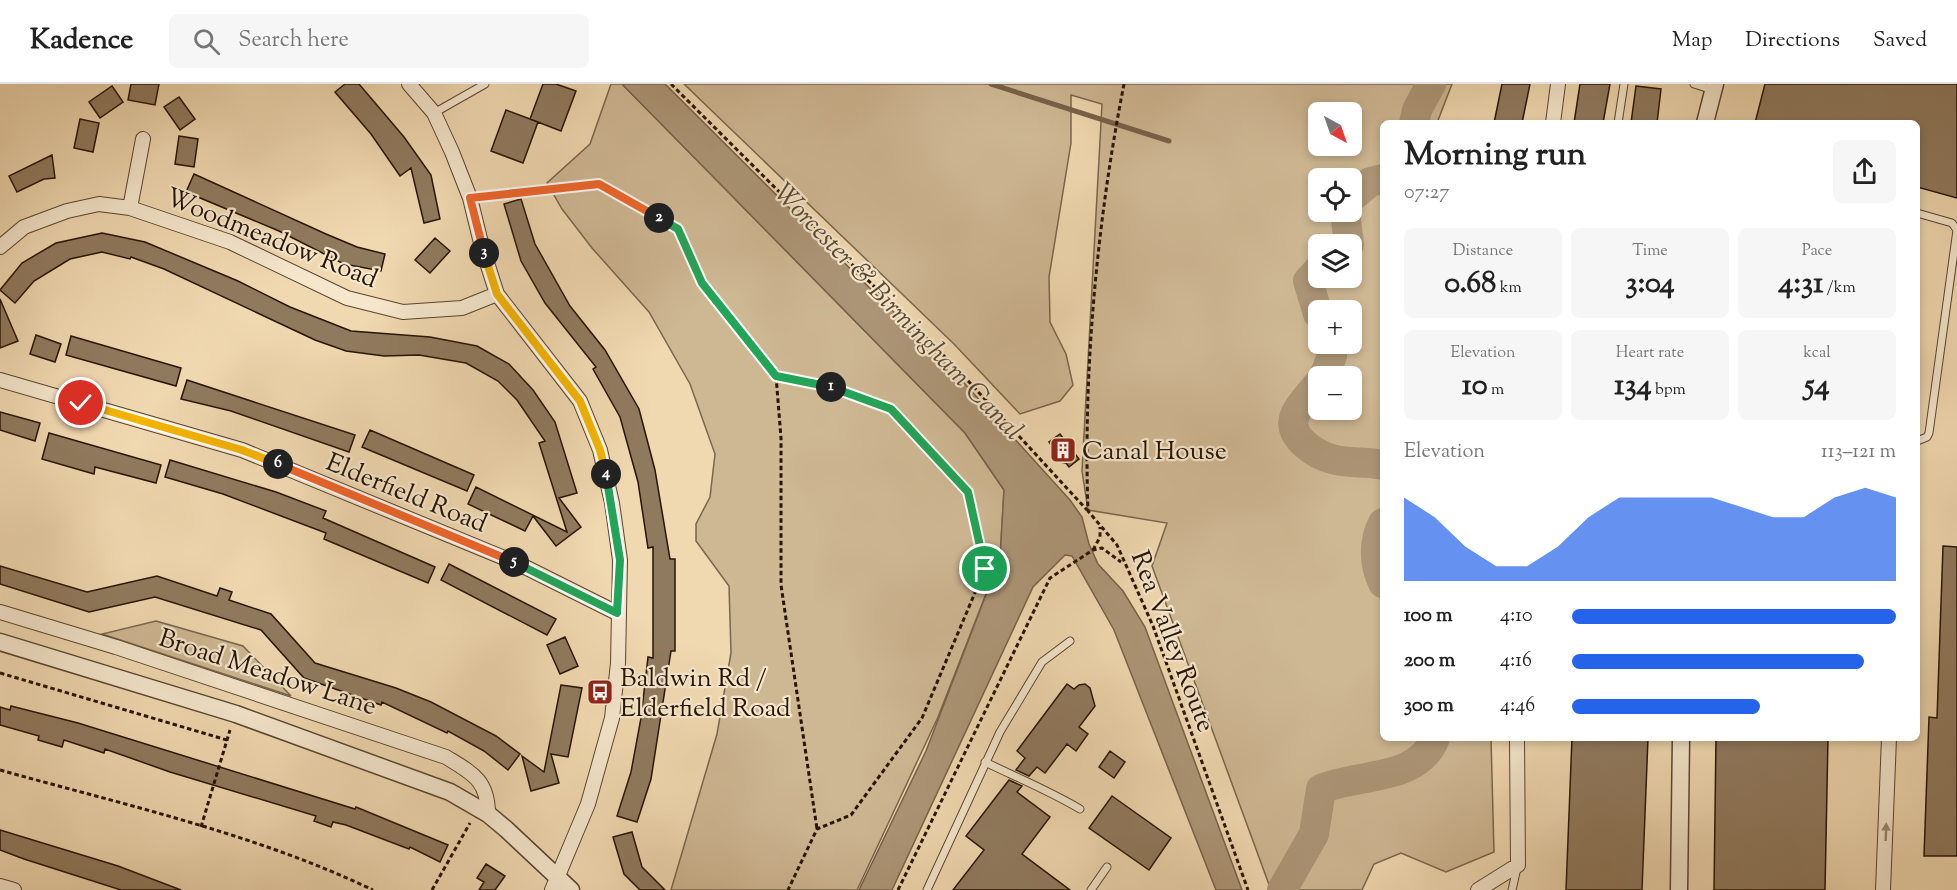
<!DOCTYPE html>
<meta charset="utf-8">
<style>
:root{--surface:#fff;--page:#f6f6f6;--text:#222;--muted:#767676;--line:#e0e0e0;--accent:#2563eb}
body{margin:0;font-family:"Sorts Mill Goudy",serif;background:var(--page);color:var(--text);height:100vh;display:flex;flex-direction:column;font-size:22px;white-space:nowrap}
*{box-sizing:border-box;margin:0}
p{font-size:20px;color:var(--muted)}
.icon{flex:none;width:33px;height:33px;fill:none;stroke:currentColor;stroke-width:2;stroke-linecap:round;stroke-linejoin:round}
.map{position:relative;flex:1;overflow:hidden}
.drawer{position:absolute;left:1380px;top:36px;width:540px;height:621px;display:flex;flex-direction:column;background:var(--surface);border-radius:9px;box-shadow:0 3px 9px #0003}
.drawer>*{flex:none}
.needle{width:39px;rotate:140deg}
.buttons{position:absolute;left:1308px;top:18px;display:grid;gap:12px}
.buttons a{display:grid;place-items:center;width:54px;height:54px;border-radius:9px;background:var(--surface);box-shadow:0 3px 9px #0003;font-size:30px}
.pin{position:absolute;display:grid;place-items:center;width:51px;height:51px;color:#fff;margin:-26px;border:3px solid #fff;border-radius:50%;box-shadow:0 2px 6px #0007}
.km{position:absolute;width:30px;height:30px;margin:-15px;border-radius:50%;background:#222;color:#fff;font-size:16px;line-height:30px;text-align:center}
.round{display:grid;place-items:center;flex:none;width:63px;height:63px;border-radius:9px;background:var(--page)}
.headline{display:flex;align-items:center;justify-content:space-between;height:102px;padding:0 24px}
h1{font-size:33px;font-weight:700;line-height:45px}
.figures{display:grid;grid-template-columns:repeat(3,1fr);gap:9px;height:102px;padding:6px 24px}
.figures div{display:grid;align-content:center;border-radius:9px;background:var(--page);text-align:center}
.figures b{font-size:30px;font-weight:700}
.figures small{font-size:16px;font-weight:400}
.figures p{font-size:16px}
.chart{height:168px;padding:12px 24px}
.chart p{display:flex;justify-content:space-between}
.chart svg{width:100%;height:108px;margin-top:6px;fill:var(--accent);opacity:.7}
ul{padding:0 24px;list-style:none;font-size:20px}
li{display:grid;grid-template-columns:96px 72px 1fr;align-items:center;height:45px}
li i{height:15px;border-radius:8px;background:var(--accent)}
header{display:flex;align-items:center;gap:36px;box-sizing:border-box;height:84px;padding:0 30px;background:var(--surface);border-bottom:2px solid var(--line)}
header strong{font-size:28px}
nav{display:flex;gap:33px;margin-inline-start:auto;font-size:21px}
.search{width:420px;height:54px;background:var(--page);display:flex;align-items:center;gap:15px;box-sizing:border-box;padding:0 21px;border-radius:9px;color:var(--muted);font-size:22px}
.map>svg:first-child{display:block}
.green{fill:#ceb793;stroke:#7a664c;stroke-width:1.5;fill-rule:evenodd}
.water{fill:#ac9576;stroke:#776149;stroke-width:1.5}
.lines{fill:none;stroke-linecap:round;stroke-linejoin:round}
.stream{stroke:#776149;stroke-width:5}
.river{stroke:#ac9576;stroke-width:30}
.building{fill:#907a5e;stroke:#271405;stroke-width:1.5}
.service-casing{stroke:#594530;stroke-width:9}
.minor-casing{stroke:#594530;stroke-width:16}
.tertiary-casing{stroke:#594530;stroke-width:19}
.path{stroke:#271405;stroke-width:3;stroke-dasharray:4.5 3;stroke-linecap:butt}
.service{stroke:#f5e6cc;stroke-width:7}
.minor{stroke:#f5e6cc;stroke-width:14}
.tertiary{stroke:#f5e6cc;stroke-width:16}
.oneway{fill:#988872}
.split-1-casing{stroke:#fff;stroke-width:12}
.split-2-casing{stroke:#fff;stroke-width:12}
.split-3-casing{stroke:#fff;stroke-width:12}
.split-4-casing{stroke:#fff;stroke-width:12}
.split-5-casing{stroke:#fff;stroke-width:12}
.split-6-casing{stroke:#fff;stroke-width:12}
.split-7-casing{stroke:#fff;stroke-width:12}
.split-1{stroke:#22a559;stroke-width:8}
.split-2{stroke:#22a559;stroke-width:8}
.split-3{stroke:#f0652b;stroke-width:8}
.split-4{stroke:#f5b400;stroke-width:8}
.split-5{stroke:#22a559;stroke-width:8}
.split-6{stroke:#f0652b;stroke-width:8}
.split-7{stroke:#f5b400;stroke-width:8}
.labels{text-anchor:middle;stroke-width:4.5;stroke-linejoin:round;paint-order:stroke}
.street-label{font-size:26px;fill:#271405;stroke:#f5e6cc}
.poi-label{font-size:26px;fill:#271405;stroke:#f5e6cc;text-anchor:start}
.water-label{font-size:27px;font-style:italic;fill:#5c4832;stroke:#f5e6cc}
</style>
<header>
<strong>Kadence</strong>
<div class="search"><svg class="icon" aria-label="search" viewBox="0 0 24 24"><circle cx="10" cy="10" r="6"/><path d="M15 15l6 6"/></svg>Search here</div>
<nav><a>Map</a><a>Directions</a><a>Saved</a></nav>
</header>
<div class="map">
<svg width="1957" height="806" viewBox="0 0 1957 806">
<rect width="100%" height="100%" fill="#f0d8b0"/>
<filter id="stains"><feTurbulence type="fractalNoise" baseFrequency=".00333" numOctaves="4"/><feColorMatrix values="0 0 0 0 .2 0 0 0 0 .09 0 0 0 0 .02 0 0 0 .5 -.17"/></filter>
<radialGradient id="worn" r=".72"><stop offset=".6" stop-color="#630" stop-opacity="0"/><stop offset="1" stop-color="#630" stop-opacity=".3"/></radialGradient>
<path class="green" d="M611,0H622L965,349L1004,406L1000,474L938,633L857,806H671L717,650L731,569L729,502L696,457V440L710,413L715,370L690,300L649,228L592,164L562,125L547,99L590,60Z
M684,0H1452L1437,39H1383V654H1491L1494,768L1446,788L1401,769L1374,780L1362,806H1271L1152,482L1167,439L1088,426L1082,387L1102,20L1071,11V59L1049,193L1050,238L1066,270L1073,301L1060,317L1020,330L954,260ZM1352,28V62H1318V28ZM1352,94V128H1318V94ZM1352,160V194H1318V160ZM1352,226V260H1318V226ZM1318,292H1352V326H1318Z
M156,537L243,562L291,612L102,550Z"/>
<path class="water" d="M622,0H665L956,290L1070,416L1082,433L1089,460L1098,480L1123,507L1145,543L1242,806H1216L1114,546L1072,472L1065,471L1033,503L892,806H859L926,667L1000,474L1004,406L965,349Z"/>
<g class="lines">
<path class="stream" d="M991,0L1169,57"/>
<path class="river" d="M1414,39L1417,26L1431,0
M1352,113L1370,98L1383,95
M1345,128L1349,160
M1318,186L1308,197L1318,230
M1324,292L1332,272L1329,260
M1318,300C1311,309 1297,323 1294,334C1288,353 1316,371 1332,375C1348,380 1366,377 1383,381
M1383,439C1373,458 1374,480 1383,499
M1282,806L1314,750L1321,705C1358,689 1418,698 1435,654"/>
</g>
<path class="building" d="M131,0H159L155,21L128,16Z
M345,0H359L404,53L431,91L440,135L424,139L411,84L400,92L371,50L335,8Z
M543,0H556L576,7L561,47L530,35Z
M1502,0H1530L1522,39H1494Z
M1580,0H1610L1603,39H1574Z
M1765,0H1957V114L1917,103V39H1755Z
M112,2L123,18L100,34L89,18Z
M1636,2L1661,5L1657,39H1631Z
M179,13L195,35L180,46L164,23Z
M506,26L538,38L523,79L491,67Z
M80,35L99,39L93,68L74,64Z
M179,52L198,55L194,83L175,80Z
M52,71L55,94L44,95L17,108L9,92Z
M194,90L326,150L357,163L385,170L381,187L344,180L279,147L186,108Z
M521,115L535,160L570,222L605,266L639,325L655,386L670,475H675V567H671L651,695L637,738L617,732L631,688L641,634L648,573L653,574V463L648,464L638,398L620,333L593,285L596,283L545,219L521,177L504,120Z
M102,149L145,158L238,197L290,223L351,247L430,253L477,262L509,280L533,306L555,338L577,409L559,414L581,443L556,462L533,432L525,447L468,420L476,403L567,448L539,359L545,357L517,316L498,297L466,279L419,271L384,272L346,267L315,256L164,185L131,173L130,175L102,168L70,175L34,197L15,219L0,206L22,179L56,159Z
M435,154L450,167L430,189L415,176Z
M0,215L18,257L0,264Z
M36,251L61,260L55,278L30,270Z
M71,252L181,284L176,302L66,271Z
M187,296L355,351L349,368L231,327L181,315Z
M0,328L40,339L35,357L0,346Z
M370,346L474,391L467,407L362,363Z
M49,349L161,381L156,399L95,383L94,390L42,375Z
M1060,350L1079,375L1069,383L1066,379L1054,377L1051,372L1052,362L1049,358Z
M170,376L276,408L326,427L323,434L435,483L428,499L324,455L326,449L223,410L165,393Z
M1943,462L1957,463V772H1924L1929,633L1937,634Z
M449,480L556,535L547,551L441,496Z
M0,482L87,508L157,492L217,512L220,504L232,508L229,516L271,530L315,579L396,604L431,618L496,652L520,670L508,686L484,667L448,647L447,649L382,618L381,621L304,594L261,546L155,513L89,528L0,500Z
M565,553L578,582L560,590L547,561Z
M1067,600L1074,605L1079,601L1085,600L1090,604L1095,622L1079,643L1088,650L1076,667L1067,660L1045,689L1037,683L1029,692L1016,686L1025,674L1017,667Z
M561,601L582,604L568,673L551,670L559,699L531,707L522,672L544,688Z
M11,622L78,639L355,725L356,723L448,761L440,778L410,763L409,765L346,741L333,738L331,743L314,737L316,732L170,688L105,665L104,669L64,656L62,663L38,656L39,652L0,641V623L10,626Z
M1572,654H1648L1642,806H1566Z
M1716,654H1828L1825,806H1714Z
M1110,667L1125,678L1114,694L1099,683Z
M1009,696L1022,702L1017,708L1050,733L1022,770L1070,806H953L984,766L966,752Z
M1112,712L1171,754L1149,786L1089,744Z
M0,746L118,782L181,806H121L24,775L0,766Z
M632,748L642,783L665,806H640L624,790L613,753Z
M486,780L505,792L495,806H479L484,798L477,794Z"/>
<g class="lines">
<defs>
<path id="service" d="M1694,0L1713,6
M434,29L485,0
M1618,39L1624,0
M1917,129L1952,139L1957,146L1929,349L1927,353L1917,357
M985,678C1018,694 1050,707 1080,725
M927,806L1000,648L1042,578L1070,557
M1091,806L1107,783
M1512,806L1517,784"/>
<path id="minor" d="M409,0L434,29L452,68L470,114L482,163L497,210L580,317L600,366L612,419L620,476L618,579L612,634L588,720L552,806
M1553,39L1558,0
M130,124L143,55
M0,163L24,143L67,127L99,120L130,124L230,158L347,214L403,228L462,224L497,210
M0,296L242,366L519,480L617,529
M0,528L116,563L446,673C472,689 488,696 488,730
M0,802L14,806
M1478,806L1518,781L1517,654
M1883,806L1889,654"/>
<path id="tertiary" d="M1705,39L1715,0
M0,558L236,630L450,708L488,730L506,745L571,806
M1679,806L1681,654"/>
</defs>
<use href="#service" class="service-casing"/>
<use href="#minor" class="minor-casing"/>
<use href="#tertiary" class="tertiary-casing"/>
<path class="path" d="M671,0L959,287L1087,426
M1124,0C1097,137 1083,288 1088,427L1117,461L1153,542L1248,806
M483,113L599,100L678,145L702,199L776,292L827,301L891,325L967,408L985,485L922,634L851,731L817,745L788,806
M776,292L781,354V501L817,745
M1093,466L1100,453V443
M0,589L227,656
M0,686C125,721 256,750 373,806
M201,743L230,646
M432,806L470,739
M898,806L1050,494L1093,466L1102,464L1121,478"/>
<use href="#service" class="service"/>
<use href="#minor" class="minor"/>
<use href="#tertiary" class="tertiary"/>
</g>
<defs><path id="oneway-solid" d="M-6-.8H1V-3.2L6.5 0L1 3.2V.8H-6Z" transform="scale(1.5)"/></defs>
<use class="oneway" href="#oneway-solid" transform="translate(1886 748) rotate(-88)"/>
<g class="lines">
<defs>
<path id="split-1" d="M831,303L891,325L968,408L985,485"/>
<path id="split-2" d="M659,134L678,145L702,199L776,292L831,303"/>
<path id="split-3" d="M484,169L470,114L599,100L659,134"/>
<path id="split-4" d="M484,169L497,210L580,317L600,366L606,390"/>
<path id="split-5" d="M514,478L617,529L620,476L606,390"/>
<path id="split-6" d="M278,380L514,478"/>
<path id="split-7" d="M81,319L242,366L278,380"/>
</defs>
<use href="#split-1" class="split-1-casing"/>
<use href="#split-2" class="split-2-casing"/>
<use href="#split-3" class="split-3-casing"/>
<use href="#split-4" class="split-4-casing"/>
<use href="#split-5" class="split-5-casing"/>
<use href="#split-6" class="split-6-casing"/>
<use href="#split-7" class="split-7-casing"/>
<use href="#split-1" class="split-1"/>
<use href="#split-2" class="split-2"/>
<use href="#split-3" class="split-3"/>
<use href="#split-4" class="split-4"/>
<use href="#split-5" class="split-5"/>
<use href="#split-6" class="split-6"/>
<use href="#split-7" class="split-7"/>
</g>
<defs>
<symbol id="building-square" viewBox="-11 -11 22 22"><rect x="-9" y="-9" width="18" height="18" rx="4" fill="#8f2418" stroke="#f5e6cc"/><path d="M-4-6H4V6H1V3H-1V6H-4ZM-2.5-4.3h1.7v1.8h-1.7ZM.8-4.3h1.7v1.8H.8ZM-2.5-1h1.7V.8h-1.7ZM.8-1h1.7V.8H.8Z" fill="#fff"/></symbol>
<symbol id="bus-square" viewBox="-11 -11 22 22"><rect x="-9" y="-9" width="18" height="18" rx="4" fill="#8f2418" stroke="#f5e6cc"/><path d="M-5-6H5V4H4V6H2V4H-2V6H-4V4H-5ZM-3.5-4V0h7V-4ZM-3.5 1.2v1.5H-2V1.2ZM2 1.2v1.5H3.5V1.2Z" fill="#fff"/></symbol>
</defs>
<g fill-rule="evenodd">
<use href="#building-square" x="1048" y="351" width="30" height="30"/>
<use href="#bus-square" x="585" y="593" width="30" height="30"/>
</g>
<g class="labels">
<g class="street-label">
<text transform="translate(272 153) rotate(22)" y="9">Woodmeadow Road</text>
<text transform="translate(407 408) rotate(22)" y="9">Elderfield Road</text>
<text transform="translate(1174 557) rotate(69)" y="9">Rea Valley Route</text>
<text transform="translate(268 587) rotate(18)" y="9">Broad Meadow Lane</text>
</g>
<g class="poi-label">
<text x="1082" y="375">Canal House</text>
<text x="620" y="602">Baldwin Rd /<tspan x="620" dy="30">Elderfield Road</tspan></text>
</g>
<g class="water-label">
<text transform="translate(899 227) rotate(46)" y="9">Worcester &amp; Birmingham Canal</text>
</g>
</g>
<rect width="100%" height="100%" filter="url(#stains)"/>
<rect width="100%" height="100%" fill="url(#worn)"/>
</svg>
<div class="buttons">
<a><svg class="needle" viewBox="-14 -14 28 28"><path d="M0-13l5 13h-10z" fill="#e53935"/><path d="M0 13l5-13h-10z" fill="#767676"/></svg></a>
<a><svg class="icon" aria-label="locate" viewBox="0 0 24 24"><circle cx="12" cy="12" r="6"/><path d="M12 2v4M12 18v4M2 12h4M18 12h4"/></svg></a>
<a><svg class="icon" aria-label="layers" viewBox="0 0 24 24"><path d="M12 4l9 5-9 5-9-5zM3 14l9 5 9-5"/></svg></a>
<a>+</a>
<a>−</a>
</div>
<div class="pin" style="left:985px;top:485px;background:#1e9e55"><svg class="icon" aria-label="arrive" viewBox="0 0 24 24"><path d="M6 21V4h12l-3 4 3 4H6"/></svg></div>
<div class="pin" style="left:81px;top:319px;background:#d93025"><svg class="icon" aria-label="check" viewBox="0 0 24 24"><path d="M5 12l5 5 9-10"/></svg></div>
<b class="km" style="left:831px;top:303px">1</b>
<b class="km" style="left:659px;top:134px">2</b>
<b class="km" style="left:484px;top:169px">3</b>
<b class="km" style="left:606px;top:390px">4</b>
<b class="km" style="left:514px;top:478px">5</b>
<b class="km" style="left:278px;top:380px">6</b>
<section class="drawer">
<div class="headline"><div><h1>Morning run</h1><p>07:27</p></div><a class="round"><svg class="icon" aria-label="share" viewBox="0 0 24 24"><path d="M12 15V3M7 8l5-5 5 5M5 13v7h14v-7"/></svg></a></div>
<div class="figures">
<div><p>Distance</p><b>0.68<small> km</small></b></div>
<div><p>Time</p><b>3:04</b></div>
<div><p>Pace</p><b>4:31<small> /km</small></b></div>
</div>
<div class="figures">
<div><p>Elevation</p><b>10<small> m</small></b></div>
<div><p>Heart rate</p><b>134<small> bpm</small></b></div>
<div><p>kcal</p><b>54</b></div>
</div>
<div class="chart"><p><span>Elevation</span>113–121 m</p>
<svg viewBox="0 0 160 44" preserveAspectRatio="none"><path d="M0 44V10L10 18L20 30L30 38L40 38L50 30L60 18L70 10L80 10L90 10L100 10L110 14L120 18L130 18L140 10L150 6L160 10V44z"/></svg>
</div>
<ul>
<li><b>100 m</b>4:10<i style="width:100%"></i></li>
<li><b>200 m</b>4:16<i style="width:90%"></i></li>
<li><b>300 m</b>4:46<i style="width:58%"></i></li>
</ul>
</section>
</div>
